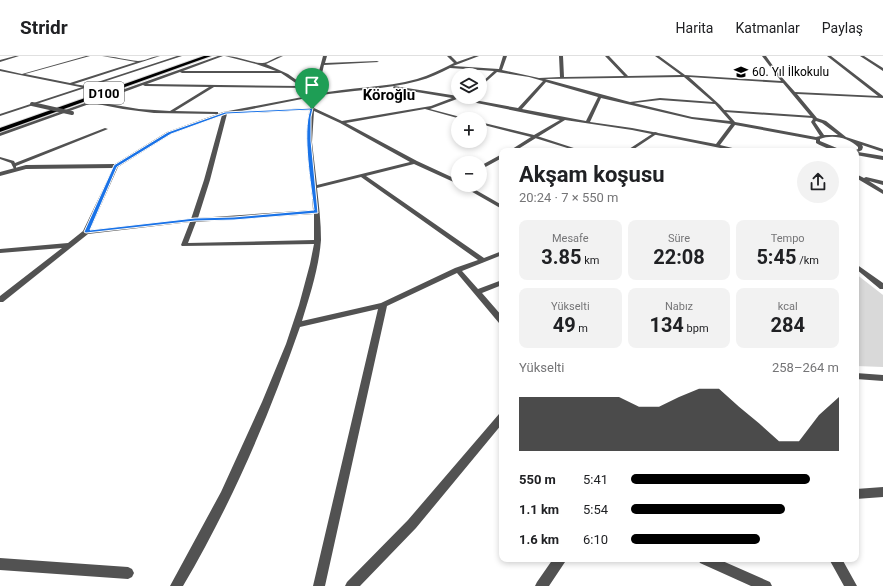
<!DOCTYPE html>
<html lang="tr">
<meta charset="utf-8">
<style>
:root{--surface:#fff;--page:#f2f2f2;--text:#202124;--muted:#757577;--line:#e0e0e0;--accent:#000}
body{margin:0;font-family:Roboto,sans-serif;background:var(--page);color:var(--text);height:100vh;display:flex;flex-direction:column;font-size:15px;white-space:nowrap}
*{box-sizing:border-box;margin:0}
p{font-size:13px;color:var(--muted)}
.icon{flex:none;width:22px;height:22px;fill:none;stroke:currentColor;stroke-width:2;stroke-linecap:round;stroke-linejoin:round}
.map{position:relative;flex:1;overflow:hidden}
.drawer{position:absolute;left:499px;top:92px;width:360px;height:414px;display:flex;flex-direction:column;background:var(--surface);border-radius:8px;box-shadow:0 2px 6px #0003}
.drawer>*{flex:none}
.tools{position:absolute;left:451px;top:12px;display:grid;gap:8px}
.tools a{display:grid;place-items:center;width:36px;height:36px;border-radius:50%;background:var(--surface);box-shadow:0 2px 6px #0003;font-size:20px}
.pin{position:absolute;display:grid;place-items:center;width:34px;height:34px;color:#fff;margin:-41px -17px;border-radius:50% 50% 50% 0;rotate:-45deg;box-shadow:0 0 4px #0007}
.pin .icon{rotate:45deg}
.round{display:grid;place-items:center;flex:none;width:42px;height:42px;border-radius:21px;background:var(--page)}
.head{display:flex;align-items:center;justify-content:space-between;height:68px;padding:0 20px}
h1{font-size:22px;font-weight:700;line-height:30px}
.figures{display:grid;grid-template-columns:repeat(3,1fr);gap:6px;height:68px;padding:4px 20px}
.figures div{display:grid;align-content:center;border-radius:8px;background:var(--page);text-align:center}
.figures b{font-size:20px;font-weight:700}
.figures small{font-size:11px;font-weight:400}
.figures p{font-size:11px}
.chart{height:112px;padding:8px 20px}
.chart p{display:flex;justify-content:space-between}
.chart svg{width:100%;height:72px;margin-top:4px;fill:var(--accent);opacity:.7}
ul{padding:0 20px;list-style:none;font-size:13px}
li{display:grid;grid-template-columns:64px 48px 1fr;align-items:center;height:30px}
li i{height:10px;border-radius:5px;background:var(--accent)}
header{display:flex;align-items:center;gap:24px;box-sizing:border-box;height:56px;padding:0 20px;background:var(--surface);border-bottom:1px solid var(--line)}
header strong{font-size:19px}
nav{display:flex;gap:22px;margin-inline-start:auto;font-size:14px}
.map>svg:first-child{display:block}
.green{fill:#d9d9d9}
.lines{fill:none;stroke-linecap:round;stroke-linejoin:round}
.highway-casing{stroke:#dbdbdb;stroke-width:2}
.lane{fill:#525252;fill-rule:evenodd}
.street{fill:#525252;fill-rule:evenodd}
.highway{fill:#000;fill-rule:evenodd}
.street-bridge{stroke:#525252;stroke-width:4}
.route{fill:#1a73e8;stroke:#fff;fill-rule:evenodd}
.labels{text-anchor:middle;stroke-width:3;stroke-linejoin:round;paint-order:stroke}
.far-poi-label{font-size:12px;fill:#000;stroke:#fff;text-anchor:start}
.shield{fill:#fff;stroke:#4c4c4c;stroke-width:1}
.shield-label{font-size:13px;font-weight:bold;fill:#000}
.far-district-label{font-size:15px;font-weight:bold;fill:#000;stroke:#fff}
</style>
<header>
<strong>Stridr</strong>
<nav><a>Harita</a><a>Katmanlar</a><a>Paylaş</a></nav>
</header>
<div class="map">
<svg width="883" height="530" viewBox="0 0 883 530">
<rect width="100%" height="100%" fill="#fff"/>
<path class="green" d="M856,218L883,239V311L856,310Z"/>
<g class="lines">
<defs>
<path id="highway" d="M204,0H211L0,76V72Z"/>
</defs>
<use href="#highway" class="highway-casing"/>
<path class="lane" d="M15,0H19L0,6V4Z
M86,0H90L25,18L70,27L136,6L102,0C114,0 126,4 138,5C145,5 153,0 160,0L74,28L86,30L85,32L0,15V13L22,18Z
M724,54L813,60L815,61L813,62L725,56L723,55Z
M105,72L108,73L16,110V113H14L11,107L0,103V101L14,105L15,107Z
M655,76L658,77L631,95H626Z
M535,80H537L583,95H577L535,82Z"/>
<path class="street" d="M177,0H182L0,60V58Z
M218,0H223L183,15H276L256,8L225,0C238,0 249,6 261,7C268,8 275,0 283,0L266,8L288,18L305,30H315L323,0H327L325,7L377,5L379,6L324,9L317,38C350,31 385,32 417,23C430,19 442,13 454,7L447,0H451L457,6L474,0H479L453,10L499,13L503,0H507L502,14L539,22L560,21L559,0H563L564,21L624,20L605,0H609L628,20L681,19L655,0H659L685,19L781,25L762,0H766L778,17L795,36L878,40L827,0H831L883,40V42L797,38L817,62L826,65L846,81L883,93V96L862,89L863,91L862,94L858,96L883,100V104L856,99V95H854L858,93V91C849,82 833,78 820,83V85L844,95C835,95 824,92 816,87V84L735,69L720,89L745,95H735L632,74L565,64L515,95H509L531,81L480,68V66L534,79L560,64L457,43L430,53L468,63H461L425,53L346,67L417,105L458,124V128L414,108L366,120L484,202L502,195V199L462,215L478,233L502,224V229L482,237L502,260V268L499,267L457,217L387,250L325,530H313L378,253L300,271C269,360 231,449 183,530H170L221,436L262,346L286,288L299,249L310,208L314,188L182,190L181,189L190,166L88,178L3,246H0V240L62,192L0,197V193L68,187L83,175L113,112L26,113L0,120V116L26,109L115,108L167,76L223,56L313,39L314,32L214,31L175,55L218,56V58H216L154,57L123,53L92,47L0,80V77ZM450,12L494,15L480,28V31L497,16L529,21L543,25L518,52L458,41V40L394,30L393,32L452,42L431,50L342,65L314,52L316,40C350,34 385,34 418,25C430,22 440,17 450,12ZM180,16L182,17H281L300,30L147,28ZM684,21L713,46L660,42L630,46L545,23ZM689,21L783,27L813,63L811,66L820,80L816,81L735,66L720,49ZM546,26L598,41L586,65L522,53ZM143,29L145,30L209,31L170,55L139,53L97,46ZM312,41L310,52L254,55L252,56L254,57L309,54L308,86L313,154L198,162L210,124L227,58ZM601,42L692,63L731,68L716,88L632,72L590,66ZM660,44L715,48L730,65L692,61L634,47ZM314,55L340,67L410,106L317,129L312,86ZM222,59L204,124L191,163L90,174L118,111L171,78ZM816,65L822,67L838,79H824L815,66ZM361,121L478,204L455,212L381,247L302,265C310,239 319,211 321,184C321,167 319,149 317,132ZM314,158V184L188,187L196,166Z
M860,0H864L883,12V15Z
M502,98V102L480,114V110Z
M858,119L864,122L866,121L883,125V129L869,125L883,134V138L856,122V120Z
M460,129H467L502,149V153Z
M856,208L883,227V233H880L856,213Z
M856,317L883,319V325L856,323Z
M502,357V368L416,472L360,530H345L347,526L408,464L499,358Z
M883,431V441L856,443V433Z
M0,502L128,511L132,513L134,517L132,521L128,523L0,514Z
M553,503H567L549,530H535L537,526Z
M698,503H718L770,526L772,530H751L700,507Z
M829,503H842L857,530H844Z"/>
<use href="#highway" class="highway"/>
<path class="street-bridge" d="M32,48L72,57"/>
</g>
<path class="route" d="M313,52L311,61V85L318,157L234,164L195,165L86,177L84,176L114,109L168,76L225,56ZM310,54C302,77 311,129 314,154L234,161L195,162L90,174L117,111L171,78L226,58Z"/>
<defs>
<symbol id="school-bare" viewBox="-9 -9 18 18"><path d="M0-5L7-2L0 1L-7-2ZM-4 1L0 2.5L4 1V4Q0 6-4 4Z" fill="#000" stroke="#fff" stroke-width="2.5" paint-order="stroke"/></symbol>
</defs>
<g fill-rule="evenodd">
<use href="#school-bare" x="731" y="6" width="20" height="20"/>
</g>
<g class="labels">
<g class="far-poi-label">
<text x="752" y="20">60. Yıl İlkokulu</text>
</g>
<rect class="shield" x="84" y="26" width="40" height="22" rx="3"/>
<g class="shield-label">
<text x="104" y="42">D100</text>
</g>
<g class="far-district-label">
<text x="389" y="44">Köroğlu</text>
</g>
</g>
</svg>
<div class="tools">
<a><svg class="icon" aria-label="layers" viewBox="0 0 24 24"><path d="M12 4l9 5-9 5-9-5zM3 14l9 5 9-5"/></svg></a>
<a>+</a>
<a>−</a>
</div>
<div class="pin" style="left:312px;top:53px;background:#1e9e55"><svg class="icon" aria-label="arrive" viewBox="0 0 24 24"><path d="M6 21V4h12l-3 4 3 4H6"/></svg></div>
<section class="drawer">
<div class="head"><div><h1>Akşam koşusu</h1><p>20:24 · 7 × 550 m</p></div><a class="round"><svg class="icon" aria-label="share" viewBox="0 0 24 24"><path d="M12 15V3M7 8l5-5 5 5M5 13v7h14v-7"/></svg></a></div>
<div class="figures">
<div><p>Mesafe</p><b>3.85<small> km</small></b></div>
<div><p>Süre</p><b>22:08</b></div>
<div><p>Tempo</p><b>5:45<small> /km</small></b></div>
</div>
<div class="figures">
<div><p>Yükselti</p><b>49<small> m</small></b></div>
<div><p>Nabız</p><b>134<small> bpm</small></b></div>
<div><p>kcal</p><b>284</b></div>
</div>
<div class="chart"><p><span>Yükselti</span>258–264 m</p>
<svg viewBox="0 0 160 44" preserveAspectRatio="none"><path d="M0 44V11L10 11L20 11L30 11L40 11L50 11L60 17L70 17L80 11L90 6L100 6L110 17L120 27L130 38L140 38L150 22L160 11V44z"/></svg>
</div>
<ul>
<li><b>550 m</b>5:41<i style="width:86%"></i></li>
<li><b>1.1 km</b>5:54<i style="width:74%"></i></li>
<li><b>1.6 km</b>6:10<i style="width:62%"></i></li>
</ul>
</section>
</div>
